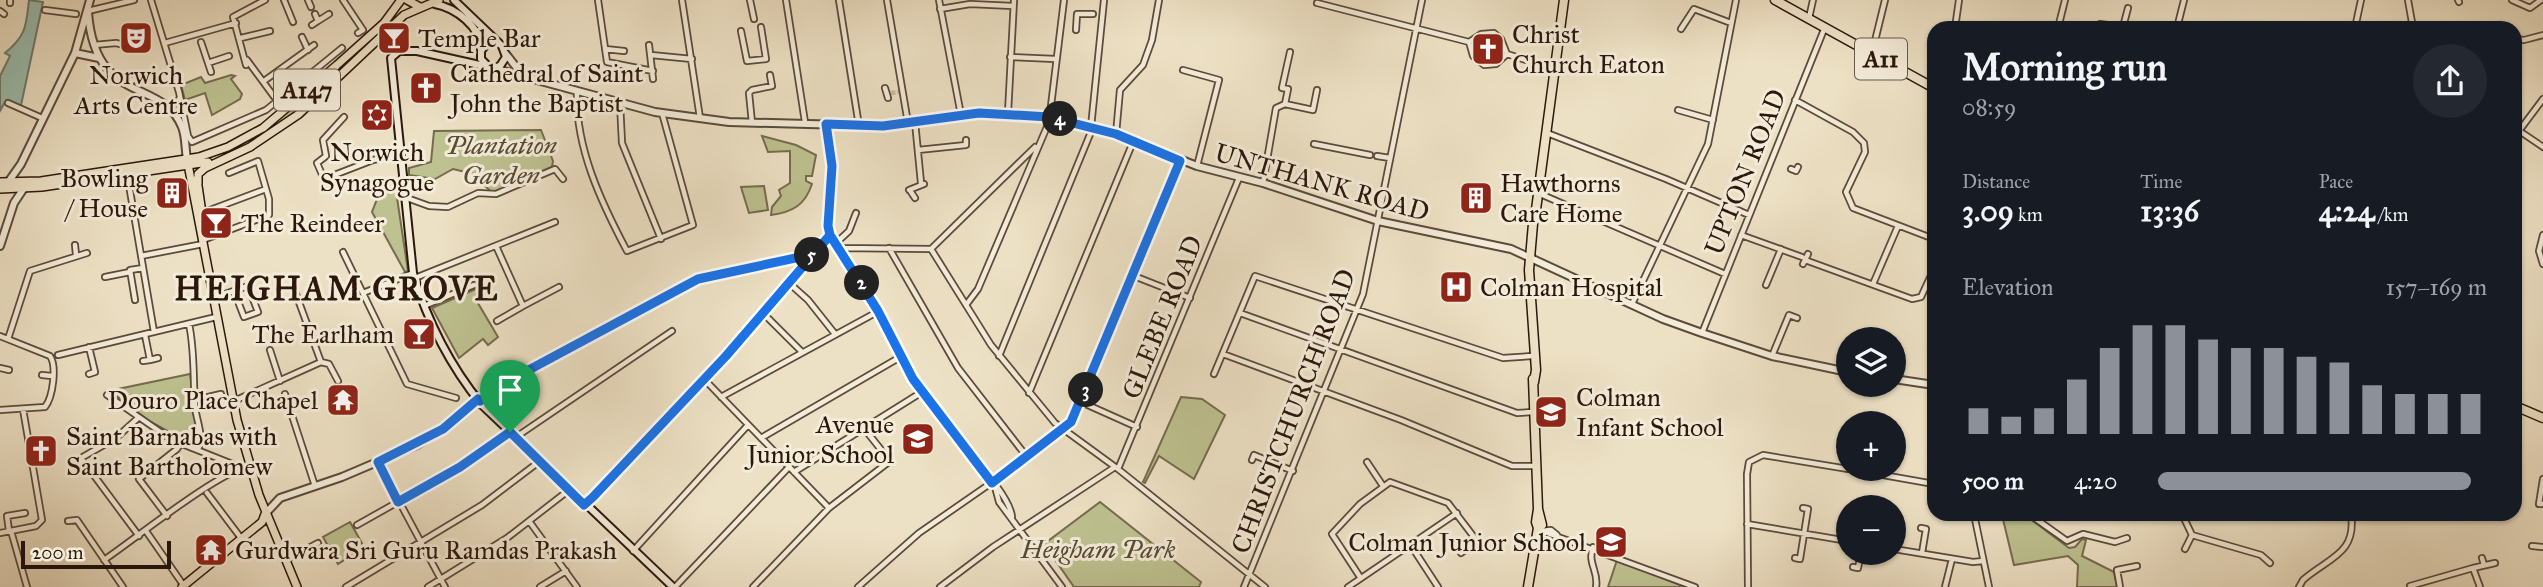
<!DOCTYPE html>
<meta charset="utf-8">
<style>
:root{--surface:#171b24;--page:#242831;--text:#f1f3f6;--muted:#9ea1a6;--accent:#8c9099}
body{margin:0;font-family:"IM FELL Great Primer",serif;background:var(--page);color:var(--text);height:100vh;display:flex;flex-direction:column;font-size:26px;white-space:nowrap}
*{box-sizing:border-box;margin:0}
p{font-size:23px;color:var(--muted)}
.icon{flex:none;width:38px;height:38px;fill:none;stroke:currentColor;stroke-width:2;stroke-linecap:round;stroke-linejoin:round}
.map{position:relative;flex:1;overflow:hidden}
.details{position:absolute;left:1927px;top:21px;width:595px;height:500px;display:flex;flex-direction:column;background:var(--surface);border-radius:21px;box-shadow:0 2px 5px #0004}
.details>*{flex:none}
.fabs{position:absolute;left:1836px;top:327px;display:grid;gap:14px}
.fabs a{display:grid;place-items:center;width:70px;height:70px;border-radius:50%;background:var(--surface);box-shadow:0 2px 5px #0004;font-size:35px}
.scale{position:absolute;left:21px;bottom:18px;width:150px;box-sizing:border-box;padding-left:7px;border:4px solid #2c170c;border-top:0;font-size:19px;line-height:24px;white-space:nowrap;color:#2c170c;-webkit-text-stroke:5px #f3ecd9;paint-order:stroke}
.pin{position:absolute;display:grid;place-items:center;width:60px;height:60px;color:#fff;margin:-72px -30px;border-radius:50% 50% 50% 0;rotate:-45deg;box-shadow:0 0 7px #0007}
.pin .icon{rotate:45deg}
.km{position:absolute;width:35px;height:35px;margin:-18px;border-radius:50%;background:#222;color:#fff;font-size:19px;line-height:35px;text-align:center}
.round{display:grid;place-items:center;flex:none;width:74px;height:74px;border-radius:37px;background:var(--page)}
.head{display:flex;align-items:center;justify-content:space-between;height:119px;padding:0 35px}
h1{font-size:38px;font-weight:700;line-height:52px}
.stats{display:grid;grid-template-columns:repeat(3,1fr);gap:10px;height:119px;padding:7px 35px}
.stats div{display:grid;align-content:center}
.stats b{font-size:30px;font-weight:700}
.stats small{font-size:19px;font-weight:400}
.stats p{font-size:19px}
.chart{height:196px;padding:14px 35px}
.chart p{display:flex;justify-content:space-between}
.chart svg{width:100%;height:126px;margin-top:7px;stroke:var(--accent);stroke-width:6}
ul{padding:0 35px;list-style:none;font-size:23px}
li{display:grid;grid-template-columns:112px 84px 1fr;align-items:center;height:52px}
li i{height:18px;border-radius:9px;background:var(--accent)}
.map>svg:first-child{display:block}
.green{fill:#bec190;stroke:#756c4e;stroke-width:2}
.water{fill:#9abeae;stroke:#6e7b6d;stroke-width:2}
.lines{fill:none;stroke-linecap:round;stroke-linejoin:round}
.minor-tunnel{stroke:#c6b9a0;stroke-width:4.5;stroke-dasharray:4.5 2;stroke-linecap:butt}
.minor-casing{stroke:#5c4a3a;stroke-width:8}
.tertiary-casing{stroke:#5c4a3a;stroke-width:10}
.secondary-casing{stroke:#2c170c;stroke-width:10}
.primary-casing{stroke:#2c170c;stroke-width:10}
.trunk-casing{stroke:#2c170c;stroke-width:11}
.minor{stroke:#f3ecd9;stroke-width:4.5}
.tertiary{stroke:#f3ecd9;stroke-width:6}
.secondary{stroke:#f3ecd9;stroke-width:6}
.primary{stroke:#ede1c5;stroke-width:7}
.trunk{stroke:#ede1c5;stroke-width:8}
.route-casing{stroke:#fff;stroke-width:14}
.route{stroke:#1a73e8;stroke-width:9}
.labels{text-anchor:middle;stroke-width:6;stroke-linejoin:round;paint-order:stroke}
.shield{fill:#f3ecd9;stroke:#68574a;stroke-width:2}
.shield-label{font-size:24px;font-weight:bold;fill:#2c170c}
.poi-label{font-size:26px;fill:#2c170c;stroke:#f3ecd9;text-anchor:start}
.park-label{font-size:26px;font-style:italic;fill:#584a34;stroke:#f3ecd9}
.street-label{font-size:26px;fill:#2c170c;stroke:#f3ecd9}
.district-label{font-size:33px;font-weight:bold;letter-spacing:2px;fill:#2c170c;stroke:#f3ecd9}
</style>
<div class="map">
<svg width="2543" height="587" viewBox="0 0 2543 587">
<rect width="100%" height="100%" fill="#ede1c5"/>
<filter id="stains"><feTurbulence type="fractalNoise" baseFrequency=".00286" numOctaves="4"/><feColorMatrix values="0 0 0 0 .2 0 0 0 0 .09 0 0 0 0 .02 0 0 0 .5 -.17"/></filter>
<radialGradient id="worn" r=".72"><stop offset=".6" stop-color="#630" stop-opacity="0"/><stop offset="1" stop-color="#630" stop-opacity=".3"/></radialGradient>
<path class="green" d="M373,38L287,121L238,146L286,113Z
M231,75L235,76L231,79L242,94L240,99L212,115L205,93L185,100L181,85L201,77L205,83Z
M541,130L553,161L552,167L492,193L474,174L453,169L435,179L409,175V168L431,162L434,131Z
M762,136L796,145L816,155L812,176H806V181L812,184C805,205 793,212 771,215L772,207L781,196L779,190L790,183V151L768,152Z
M764,186L768,210L749,213L741,187Z
M396,191L408,271L405,272L372,212L379,194Z
M478,288L475,298L498,337L488,345L483,339L459,358L432,308Z
M190,374L200,434L195,446L149,421L113,393L118,389Z
M1181,397L1202,399L1225,415L1194,479L1159,456L1145,483L1143,482Z
M1100,502L1201,582L1199,587H1074L1044,544Z
M2002,515H2025L2069,548L2075,547L2082,539L2086,540L2082,556L2114,572L2117,587H2077L2078,565L2068,556L2014,565Z
M350,522L364,547L338,564L323,537Z
M1617,560L1685,587H1608Z"/>
<path class="water" d="M29,0L43,2L20,110L5,102L0,111V76L10,56L5,53C27,35 26,25 29,0Z"/>
<g class="lines">
<path class="minor-tunnel" d="M891,93L899,92"/>
<defs>
<path id="minor" d="M151,0L179,92L188,136L192,142L266,110L342,48
M284,0L293,22
M308,0L311,7
M343,0L363,30L358,33
M598,0L607,62L653,71
M682,0L700,118
M750,0L754,19
M786,0L805,122
M839,0L859,126
M887,0L908,123
M939,0L961,115
M2408,0L2413,28
M2458,0L2459,2
M2512,0L2530,8L2541,0
M10,3V0
M1317,3L1469,42
M940,9L970,4L1013,6
M45,10L76,14
M0,11L4,14
M88,11L134,0
M1809,18L1813,0
M318,21L329,14
M2100,24L2123,27
M312,25L318,21L315,14
M2123,27L2128,8
M1955,28L1959,0
M2058,28L2065,0
M2177,28L2184,0
M2355,28L2361,0
M1681,29L1694,9L1731,23
M1076,30L1077,14H1093
M741,31L747,61L766,59L761,27
M1494,33L1501,39L1507,54L1496,64L1484,65L1473,56L1469,42L1481,34Z
M302,37L308,50
M241,38L270,31
M2515,39L2524,40L2543,35
M201,42L211,72
M165,43L236,23
M94,45L116,43L141,49
M649,45L653,79
M605,49L624,51
M1872,53L1885,0
M1507,54L1554,69
M651,55L692,59
M1010,57L1055,59
M247,60L278,102
M208,63L229,56
M246,65L233,17L265,0
M1183,70L1219,80L1197,166
M264,81L314,45
M124,83L147,76
M885,88L888,98
M577,91C575,147 601,202 627,251L693,225L662,113
M1795,100L1853,132L1864,143L1865,152L1846,192L1853,208L1934,239
M8,103L42,118
M620,103L622,143L661,239
M1285,104L1313,110L1317,90
M169,109L180,98
M1678,110L1713,120
M1008,113L1014,0
M344,117L323,140L326,156L317,163L324,179L373,160L402,154
M915,122L921,183
M752,123L749,93L752,90L772,86L770,75
M826,125L832,166L828,226L830,235C874,299 903,370 951,431C967,452 1010,494 1012,517
M1091,127L1104,0
M2515,128L2543,147
M2519,131L2543,99
M1547,133L1666,179L1749,215
M1116,134L1120,90L1143,65L1152,40L1159,0
M1314,144L1370,155
M918,150L966,145V140
M1377,156L1390,158
M1791,169L1796,171L1798,167
M128,179L154,332
M1263,183L1276,108L1285,104L1288,89L1282,88L1290,52
M909,190L924,184
M911,192L915,198
M1538,193L1725,274
M407,198L429,206L448,207L478,193L496,194L555,169L563,179
M202,213L266,189
M1741,235L1802,257
M2543,235L2539,251L2543,264
M203,240L269,215V199L258,161L229,173
M836,243L849,231L856,213
M75,245L76,255
M496,246L523,306L497,321
M839,248L931,249
M889,248L958,368L1027,457
M931,249L991,345L1055,423L1118,469L1265,587
M931,249L1035,147
M343,252L407,384L456,398
M141,256L203,244
M1805,260L1912,299L1921,297L1934,269
M1803,264L1808,254
M1134,276L1190,298
M105,277L130,272
M415,278L555,222
M789,283L808,300L835,334
M1873,284L1898,226
M1766,285L1781,249
M363,293L413,273
M213,298L248,286L258,312L244,317L234,291
M135,300L130,270L143,268
M1632,304L1708,144L1736,0
M966,305L978,289L1049,122L1064,0
M424,306L474,285
M523,306L559,287
M763,313L802,352
M1240,313L1517,413L1534,412
M189,324C195,352 193,379 195,407C197,423 204,434 198,450
M1702,333L1825,27
M0,336L50,356C57,366 53,397 45,407L0,410
M8,339L30,271L87,253
M270,350L280,381
M1223,354L1401,420L1512,466H1536
M58,355L216,317
M999,356L1093,127
M1772,356L1789,315L1797,318
M150,360L158,358
M143,361L150,360L145,335
M321,362L329,364L338,381
M0,368L9,370
M89,374L95,372L89,347
M1214,374L1255,276L1503,358L1533,356
M42,375L52,376
M704,379L829,508
M1029,393L1133,142
M285,394L315,486
M107,395L172,440L240,467
M721,397L879,311
M195,400L221,394
M234,401L321,362L296,294
M479,401L510,380L698,279L814,254
M1081,402L1137,427
M138,418L116,438L81,458L139,536
M516,437L672,331
M761,438L902,356
M1252,460L1254,455L1293,471
M378,462L445,587
M1367,462L1383,486
M1118,469L1239,178
M1849,469L1934,484
M794,472L922,392
M2543,479L2539,504H2543
M995,487L999,502L1062,587
M207,493L241,538
M585,505L726,356L830,235
M1974,514L1989,587
M2029,514L2067,541L2083,534L2115,542L2127,538
M2182,514L2192,535L2185,549
M167,516L139,479L177,449L181,443
M68,521L77,520L123,587
M529,521L577,587
M1747,524L1848,541
M357,525L460,467L510,432
M1921,528L1926,529L1922,553
M9,531L7,516L25,513
M11,531L27,587
M146,531L184,586
M1541,531L1551,530L1557,535
M1542,531L1695,587
M0,533L36,526L42,520L23,409
M2192,535L2261,555L2270,563
M1410,544L1438,587
M2532,546L2543,547
M1593,547C1587,564 1599,571 1596,587
M1894,549L1973,562L1983,561
M633,551L748,425
M1795,558L1800,559L1808,509L1803,508
M2482,558L2484,565
M104,560C135,539 219,471 250,466
M285,560L318,543
M1853,567L1858,568L1861,553
M2473,568L2495,563
M1360,577L1332,534L1360,504L1390,482L1448,503L1477,541L1461,553
M2410,586L2473,568L2480,587
M346,587L482,505L540,461
M428,587L507,538L569,490
M540,587L566,571
M675,587L789,467
M753,587L829,508L890,461L863,427
M858,587L919,533L994,481L1071,422L1180,161
M940,587L993,547L1115,467
M1244,587L1363,294L1422,0
M1348,587L1457,513
M1748,587L1747,474L1749,462L1763,455L1848,469
M1945,587L1952,559
M2120,587L2117,570L2137,566
M2299,587L2303,580C2328,558 2357,554 2351,514"/>
<path id="tertiary" d="M88,12C95,107 162,77 182,127C186,137 185,148 187,159
M75,53L99,58
M506,54L520,72
M493,68L655,112L729,122L883,126L979,113L1063,119L1116,134L1197,166L1263,183L1378,221L1511,249L1663,319L1702,333L1772,356L1848,372
M9,181L21,164L75,53L90,0
M0,246L14,203L24,188
M1894,379L1934,385
M266,513L280,498L342,477L417,445L443,429L478,399"/>
<path id="secondary" d="M454,0L502,46L506,57L500,66L493,68L417,51H399L391,58L413,273C427,320 451,367 482,405L673,587
M435,4C456,8 481,27 481,49
M488,66L481,59V51L487,43L496,42"/>
<path id="primary" d="M407,0L420,7
M187,159L237,420L259,495L297,587
M197,179L202,213L200,221
M0,182L41,181L199,157L228,147L263,128L337,65L384,23L401,0
M198,183V174L205,168L250,147L299,114L404,15L439,0
M0,189L42,187L208,162
M182,587L262,522L265,514"/>
<path id="trunk" d="M1775,0L1934,88
M1535,217L1564,0
M1533,379L1538,509L1536,522L1538,528
M1534,382L1536,370L1529,270L1534,212
M2515,406L2543,418
M1528,587L1538,528L1542,525L1538,509"/>
</defs>
<use href="#minor" class="minor-casing"/>
<use href="#tertiary" class="tertiary-casing"/>
<use href="#secondary" class="secondary-casing"/>
<use href="#primary" class="primary-casing"/>
<use href="#trunk" class="trunk-casing"/>
<use href="#minor" class="minor"/>
<use href="#tertiary" class="tertiary"/>
<use href="#secondary" class="secondary"/>
<use href="#primary" class="primary"/>
<use href="#trunk" class="trunk"/>
</g>
<g class="lines">
<defs>
<path id="route" d="M510,432L460,467L398,502L378,462L443,429L478,399L480,401L510,380L698,279L814,254L830,235L878,311L913,379L992,483L1071,422L1180,161L1116,134L1049,117L979,113L883,126L826,124L832,166L828,226L830,235L726,356L593,497L584,505L510,432"/>
</defs>
<use href="#route" class="route-casing"/>
<use href="#route" class="route"/>
</g>
<defs>
<symbol id="theatre-square" viewBox="-11 -11 22 22"><rect x="-9" y="-9" width="18" height="18" rx="4" fill="#8f2418" stroke="#f3ecd9"/><path d="M-5-5.5Q0-4 5-5.5V0Q5 5 0 6Q-5 5-5 0ZM-3.3-2.5H-1v1.5H-3.3ZM1-2.5H3.3v1.5H1ZM-2.8 1Q0 5.5 2.8 1Z" fill="#fff"/></symbol>
<symbol id="bar-square" viewBox="-11 -11 22 22"><rect x="-9" y="-9" width="18" height="18" rx="4" fill="#8f2418" stroke="#f3ecd9"/><path d="M-6-5H6L.8 .8V4.5H3.5V6h-7V4.5H-.8V.8Z" fill="#fff"/></symbol>
<symbol id="church-square" viewBox="-11 -11 22 22"><rect x="-9" y="-9" width="18" height="18" rx="4" fill="#8f2418" stroke="#f3ecd9"/><path d="M-1.2-6h2.4v3.5h3.3v2.4h-3.3V6h-2.4V-.1h-3.3v-2.4h3.3Z" fill="#fff"/></symbol>
<symbol id="synagogue-square" viewBox="-11 -11 22 22"><rect x="-9" y="-9" width="18" height="18" rx="4" fill="#8f2418" stroke="#f3ecd9"/><path d="M0-6.5L5.6 3.2H-5.6ZM0 6.5L5.6-3.2H-5.6Z" fill="#fff"/></symbol>
<symbol id="building-square" viewBox="-11 -11 22 22"><rect x="-9" y="-9" width="18" height="18" rx="4" fill="#8f2418" stroke="#f3ecd9"/><path d="M-4-6H4V6H1V3H-1V6H-4ZM-2.5-4.3h1.7v1.8h-1.7ZM.8-4.3h1.7v1.8H.8ZM-2.5-1h1.7V.8h-1.7ZM.8-1h1.7V.8H.8Z" fill="#fff"/></symbol>
<symbol id="hospital-square" viewBox="-11 -11 22 22"><rect x="-9" y="-9" width="18" height="18" rx="4" fill="#8f2418" stroke="#f3ecd9"/><path d="M-5-5h3v3.5h4V-5h3V5h-3V1.5h-4V5h-3Z" fill="#fff"/></symbol>
<symbol id="temple-square" viewBox="-11 -11 22 22"><rect x="-9" y="-9" width="18" height="18" rx="4" fill="#8f2418" stroke="#f3ecd9"/><path d="M0-6L5-2H3V0L6.5 2.5H4V6H1.5V3h-3V6H-4V2.5H-6.5L-3 0V-2H-5Z" fill="#fff"/></symbol>
<symbol id="school-square" viewBox="-11 -11 22 22"><rect x="-9" y="-9" width="18" height="18" rx="4" fill="#8f2418" stroke="#f3ecd9"/><path d="M0-5L7-2L0 1L-7-2ZM-4 1L0 2.5L4 1V4Q0 6-4 4Z" fill="#fff"/></symbol>
</defs>
<g fill-rule="evenodd">
<use href="#theatre-square" x="117" y="19" width="38" height="38"/>
<use href="#bar-square" x="375" y="19" width="38" height="38"/>
<use href="#church-square" x="1469" y="30" width="38" height="38"/>
<use href="#church-square" x="407" y="69" width="38" height="38"/>
<use href="#synagogue-square" x="358" y="96" width="38" height="38"/>
<use href="#building-square" x="153" y="174" width="38" height="38"/>
<use href="#building-square" x="1457" y="179" width="38" height="38"/>
<use href="#bar-square" x="197" y="204" width="38" height="38"/>
<use href="#hospital-square" x="1437" y="268" width="38" height="38"/>
<use href="#bar-square" x="400" y="315" width="38" height="38"/>
<use href="#temple-square" x="324" y="381" width="38" height="38"/>
<use href="#school-square" x="1532" y="393" width="38" height="38"/>
<use href="#school-square" x="899" y="420" width="38" height="38"/>
<use href="#church-square" x="22" y="432" width="38" height="38"/>
<use href="#school-square" x="1592" y="523" width="38" height="38"/>
<use href="#temple-square" x="192" y="531" width="38" height="38"/>
</g>
<g class="labels">
<g class="shield">
<rect x="1855" y="38.5" width="52" height="41" rx="5"/>
<rect x="274" y="69.5" width="66" height="41" rx="5"/>
</g>
<g class="shield-label">
<text x="1881" y="67">A11</text>
<text x="307" y="98">A147</text>
</g>
<g class="poi-label">
<text x="1512" y="43">Christ<tspan x="1512" dy="30">Church Eaton</tspan></text>
<text x="418" y="47">Temple Bar</text>
<text x="450" y="82">Cathedral of Saint<tspan x="450" dy="30">John the Baptist</tspan></text>
<text x="136" y="84" text-anchor="middle">Norwich<tspan x="136" dy="30">Arts Centre</tspan></text>
<text x="377" y="161" text-anchor="middle">Norwich<tspan x="377" dy="30">Synagogue</tspan></text>
<text x="148" y="187" text-anchor="end">Bowling<tspan x="148" dy="30">/ House</tspan></text>
<text x="1500" y="192">Hawthorns<tspan x="1500" dy="30">Care Home</tspan></text>
<text x="241" y="232">The Reindeer</text>
<text x="1480" y="296">Colman Hospital</text>
<text x="394" y="343" text-anchor="end">The Earlham</text>
<text x="1576" y="406">Colman<tspan x="1576" dy="30">Infant School</tspan></text>
<text x="318" y="409" text-anchor="end">Douro Place Chapel</text>
<text x="894" y="433" text-anchor="end">Avenue<tspan x="894" dy="30">Junior School</tspan></text>
<text x="66" y="445">Saint Barnabas with<tspan x="66" dy="30">Saint Bartholomew</tspan></text>
<text x="1586" y="551" text-anchor="end">Colman Junior School</text>
<text x="235" y="559">Gurdwara Sri Guru Ramdas Prakash</text>
</g>
<g class="park-label">
<text x="501" y="154">Plantation<tspan x="501" dy="30">Garden</tspan></text>
<text x="1098" y="558">Heigham Park</text>
</g>
<g class="street-label">
<text transform="translate(1745 172) rotate(-68)" y="9">UPTON ROAD</text>
<text transform="translate(1322 182) rotate(16)" y="9">UNTHANK ROAD</text>
<text transform="translate(1162 317) rotate(-68)" y="9">GLEBE ROAD</text>
<text transform="translate(1293 411) rotate(-69)" y="9">CHRISTCHURCH ROAD</text>
</g>
<g class="district-label">
<text x="337" y="300">HEIGHAM GROVE</text>
</g>
</g>
<rect width="100%" height="100%" filter="url(#stains)"/>
<rect width="100%" height="100%" fill="url(#worn)"/>
</svg>
<div class="fabs">
<a><svg class="icon" aria-label="layers" viewBox="0 0 24 24"><path d="M12 4l9 5-9 5-9-5zM3 14l9 5 9-5"/></svg></a>
<a>+</a>
<a>−</a>
</div>
<div class="scale">200 m</div>
<div class="pin" style="left:510px;top:432px;background:#1e9e55"><svg class="icon" aria-label="arrive" viewBox="0 0 24 24"><path d="M6 21V4h12l-3 4 3 4H6"/></svg></div>
<b class="km" style="left:862px;top:283px">2</b>
<b class="km" style="left:1086px;top:390px">3</b>
<b class="km" style="left:1060px;top:119px">4</b>
<b class="km" style="left:812px;top:255px">5</b>
<section class="details">
<div class="head"><div><h1>Morning run</h1><p>08:59</p></div><a class="round"><svg class="icon" aria-label="share" viewBox="0 0 24 24"><path d="M12 15V3M7 8l5-5 5 5M5 13v7h14v-7"/></svg></a></div>
<div class="stats">
<div><p>Distance</p><b>3.09<small> km</small></b></div>
<div><p>Time</p><b>13:36</b></div>
<div><p>Pace</p><b>4:24<small> /km</small></b></div>
</div>
<div class="chart"><p><span>Elevation</span>157–169 m</p>
<svg viewBox="0 0 160 44" preserveAspectRatio="none"><path d="M5 44V35M15 44V38M25 44V35M35 44V25M45 44V14M55 44V6M65 44V6M75 44V11M85 44V14M95 44V14M105 44V17M115 44V19M125 44V27M135 44V30M145 44V30M155 44V30"/></svg>
</div>
<ul>
<li><b>500 m</b>4:20<i style="width:95%"></i></li>
</ul>
</section>
</div>
